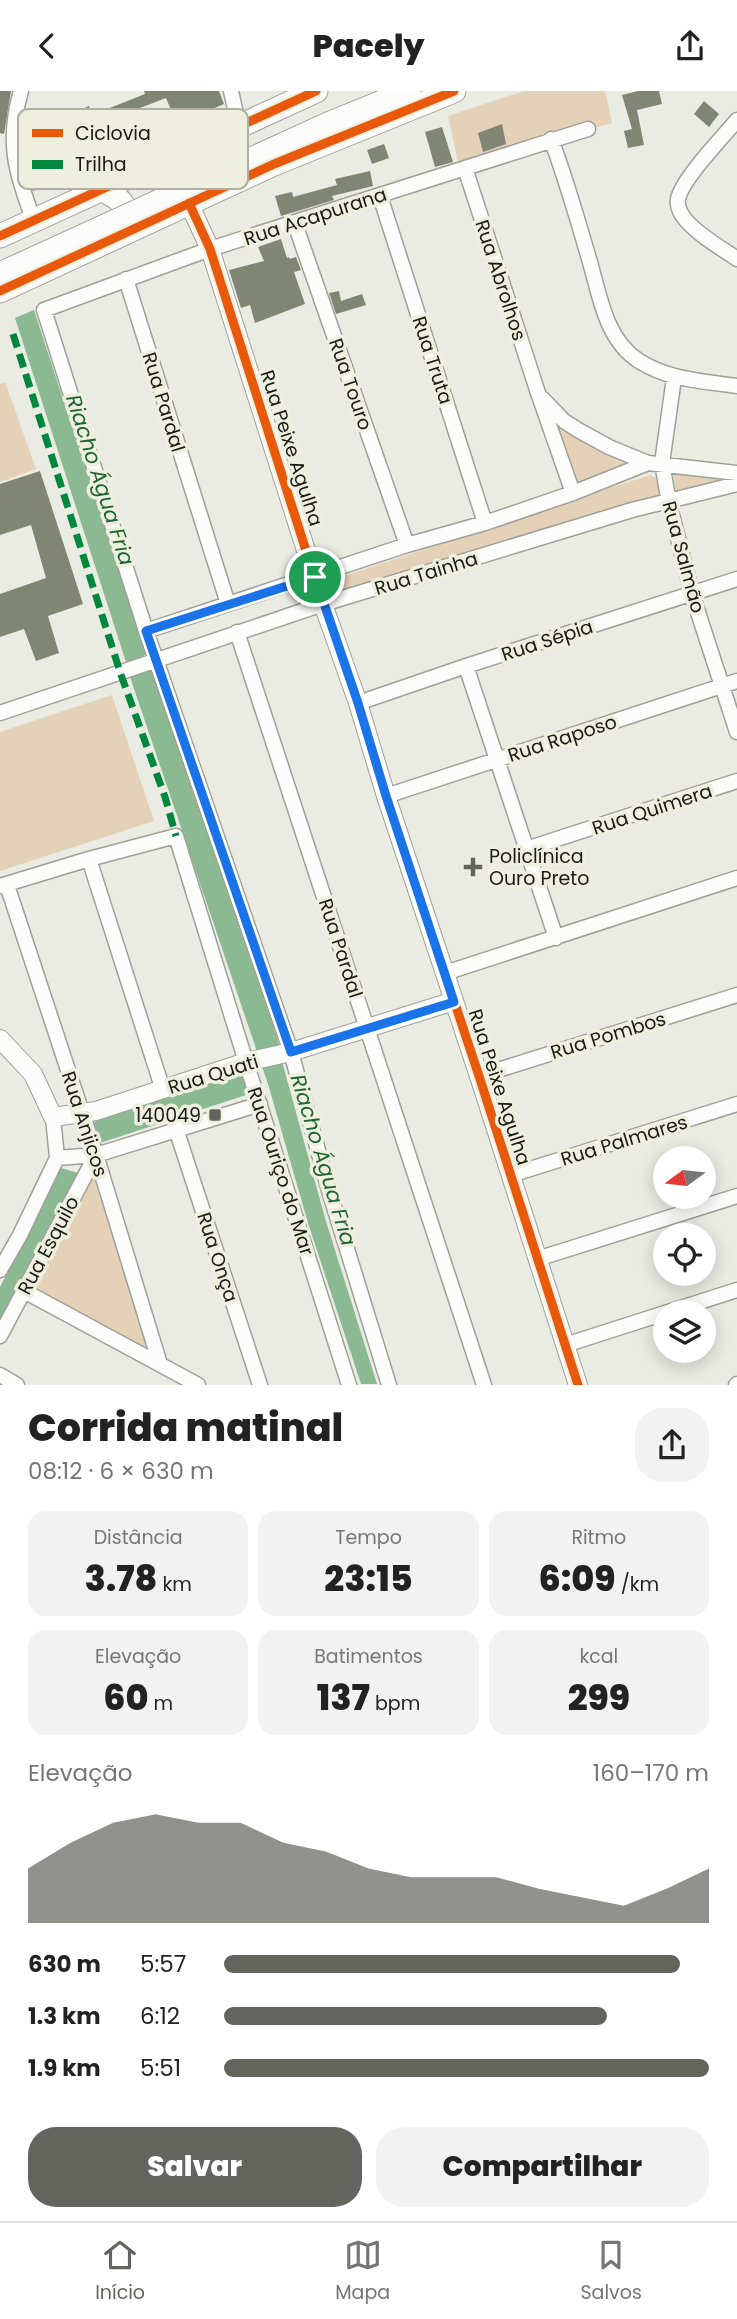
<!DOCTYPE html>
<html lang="pt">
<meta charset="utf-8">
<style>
:root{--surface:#fff;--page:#f2f2f2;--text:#222;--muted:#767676;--line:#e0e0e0;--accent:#63645d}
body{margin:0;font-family:Poppins,sans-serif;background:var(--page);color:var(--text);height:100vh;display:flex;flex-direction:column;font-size:26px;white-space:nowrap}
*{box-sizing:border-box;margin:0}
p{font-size:23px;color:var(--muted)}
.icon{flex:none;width:38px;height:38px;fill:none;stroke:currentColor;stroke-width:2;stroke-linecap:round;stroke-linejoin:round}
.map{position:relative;height:1294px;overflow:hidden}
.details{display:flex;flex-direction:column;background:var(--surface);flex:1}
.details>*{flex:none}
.needle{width:46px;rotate:255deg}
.controls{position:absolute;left:653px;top:1055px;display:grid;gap:14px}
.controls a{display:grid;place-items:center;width:63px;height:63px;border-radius:50%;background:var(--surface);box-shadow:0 4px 18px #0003;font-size:35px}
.pin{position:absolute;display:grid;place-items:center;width:60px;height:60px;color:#fff;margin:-30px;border:4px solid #fff;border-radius:50%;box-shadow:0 2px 7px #0007}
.round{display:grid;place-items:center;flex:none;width:74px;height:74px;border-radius:28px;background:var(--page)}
.overview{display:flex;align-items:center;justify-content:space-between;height:119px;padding:0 28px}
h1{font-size:38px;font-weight:800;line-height:52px}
.metrics{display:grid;grid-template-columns:repeat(3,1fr);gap:10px;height:119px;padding:7px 28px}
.metrics div{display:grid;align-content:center;border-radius:18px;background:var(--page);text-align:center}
.metrics b{font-size:35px;font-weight:800}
.metrics small{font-size:19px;font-weight:400}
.metrics p{font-size:19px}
.chart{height:196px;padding:14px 28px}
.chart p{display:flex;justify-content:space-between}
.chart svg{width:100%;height:126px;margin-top:7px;fill:var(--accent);opacity:.7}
.cta{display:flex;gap:14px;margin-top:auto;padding:14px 28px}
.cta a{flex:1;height:80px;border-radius:28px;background:var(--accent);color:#fff;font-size:28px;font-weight:800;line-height:80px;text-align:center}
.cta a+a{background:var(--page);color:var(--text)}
ul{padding:0 28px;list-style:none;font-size:23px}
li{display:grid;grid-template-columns:112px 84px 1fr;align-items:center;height:52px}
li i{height:18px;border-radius:9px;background:var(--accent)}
header{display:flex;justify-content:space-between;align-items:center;height:91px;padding:0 28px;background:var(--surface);font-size:32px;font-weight:800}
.dock{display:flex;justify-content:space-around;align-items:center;height:98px;border-top:2px solid var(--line);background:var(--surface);font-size:19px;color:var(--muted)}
.dock a{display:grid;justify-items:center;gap:4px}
.dock .current{color:var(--accent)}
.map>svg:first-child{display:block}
.green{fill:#e4d1b7}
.water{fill:#8ab992}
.building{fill:#808673}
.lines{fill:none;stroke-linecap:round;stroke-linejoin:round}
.minor-casing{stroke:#a0a099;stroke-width:17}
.tertiary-casing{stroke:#a0a099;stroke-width:20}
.trunk-casing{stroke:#a0a099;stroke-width:25}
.minor{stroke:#fcfcfb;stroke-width:14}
.tertiary{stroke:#fcfcfb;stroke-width:18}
.trunk{stroke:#fcfcfb;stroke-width:23}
.trunk-bridge-casing{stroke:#a0a099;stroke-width:25;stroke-linecap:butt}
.trunk-bridge{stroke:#fcfcfb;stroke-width:23}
.quiet{stroke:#00873e;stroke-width:7;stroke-dasharray:14 7;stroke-linecap:butt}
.cycleway-casing{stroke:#eeefde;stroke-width:13}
.cycleway{stroke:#e8590c;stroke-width:9}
.route-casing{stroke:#fff;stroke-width:14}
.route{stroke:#1a73e8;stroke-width:9}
.poi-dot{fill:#63645d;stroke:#eeefde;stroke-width:2.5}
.labels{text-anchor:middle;stroke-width:7;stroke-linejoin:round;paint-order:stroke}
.street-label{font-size:19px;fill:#1b1b15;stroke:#eeefde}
.poi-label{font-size:19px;fill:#1b1b15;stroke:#eeefde;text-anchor:start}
.water-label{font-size:21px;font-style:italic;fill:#1e6534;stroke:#eeefde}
.key{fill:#eeefde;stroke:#afafa2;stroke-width:2}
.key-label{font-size:19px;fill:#1b1b15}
</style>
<header><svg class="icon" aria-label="back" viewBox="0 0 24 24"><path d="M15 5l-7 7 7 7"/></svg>Pacely<svg class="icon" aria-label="share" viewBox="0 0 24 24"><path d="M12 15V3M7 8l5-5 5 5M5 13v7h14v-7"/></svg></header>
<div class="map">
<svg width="737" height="1294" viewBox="0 0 737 1294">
<rect width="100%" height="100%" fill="#eaebe2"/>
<path class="green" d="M524,0H605L612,32L459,75L448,25Z
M5,291L36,378L0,391V293Z
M555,327L639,372L577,396Z
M673,376L737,390L676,403Z
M650,384L661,389L663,407L336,503L332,492L335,488Z
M112,604L154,730L0,780V641Z
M97,1080L154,1263L32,1200Z"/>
<path class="water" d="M34,219L146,564L126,571L15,227Z
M152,576L277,946L283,974L325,1127L377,1293H361L308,1132L268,993L129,583Z
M245,980L252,1002L100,1052L94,1031Z
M61,1077L82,1083L0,1235V1196Z"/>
<path class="building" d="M0,0H11L4,43L0,42Z
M144,0H219L224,13L177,33L166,7L132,20L144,48L121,58L113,37L86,49L96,72L86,76L65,26L89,15L92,24L145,3Z
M638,0H659L662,13L637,19L644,54L628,57L624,40L632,38L622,4Z
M704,10L719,23L709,36L694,23Z
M502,33L506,53L483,61L478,42Z
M442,36L453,71L435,76L425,41Z
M384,53L389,67L372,73L367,59Z
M43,79L49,95L33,100L29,84Z
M370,80L373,95L332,105L334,109L281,125L275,105L292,101L293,106L337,94L335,88Z
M281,148L287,167L289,166L290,168L296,166L301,179L294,181L305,213L255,232L250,214L241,217L229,179L264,170L258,156Z
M339,200L341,210L362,203L366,214L336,223L329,202Z
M40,380L83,513L48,525L59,562L36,570L24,538L0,546V503L46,487L31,434L0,444V393Z"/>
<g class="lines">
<defs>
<path id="minor" d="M21,0C6,51 16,83 34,130
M231,0L239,36
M737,29C723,46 682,88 678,108C677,113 679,119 682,124C692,140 721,157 737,168
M551,48C565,85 576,123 587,161C599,198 603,247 639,270C669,289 703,290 737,295
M465,77L538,302L573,402
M380,105L485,432
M295,133L407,454
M126,188L228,513
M674,287L662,372L669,412L692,503L737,641
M543,308L564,330L578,339L609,356L648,372L737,382
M146,540L407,454L485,432L573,402L648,372
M237,541L484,1294
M466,575L556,847
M358,612L466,575L737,488
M0,622L323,513L632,419L737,393
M386,705L737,590
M526,758L737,690
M89,768L163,999
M7,794L96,1064L160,1273
M0,795L89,768L176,745L246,971L349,1294
M445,882L737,787
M479,985L737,904
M176,1038L260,1294
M57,1067L96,1064L260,1013
M511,1084L737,1013
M537,1168L737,1105
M0,1179L20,1144L57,1067L53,1026
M24,1200L198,1294
M665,1222L737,1199
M0,1245L96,1064
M565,1254L665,1222
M0,1284L17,1294
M389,1294L330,1103L291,961L146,540L44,219L210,158L588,38
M736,1294L737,1293"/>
<path id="tertiary" d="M168,67L210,158L323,513L358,612L386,705L479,985L578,1294
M0,948L33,983L53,1026L96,1020L246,971L291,961L454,910"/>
<path id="trunk" d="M100,98C125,109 130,116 121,143
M0,145L316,0
M0,200L274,73L454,0"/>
</defs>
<use href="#minor" class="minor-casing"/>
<use href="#tertiary" class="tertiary-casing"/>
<use href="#trunk" class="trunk-casing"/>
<use href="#minor" class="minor"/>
<use href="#tertiary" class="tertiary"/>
<use href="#trunk" class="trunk"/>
<defs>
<path id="trunk-bridge" d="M0,183L328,33L409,0"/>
</defs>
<use href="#trunk-bridge" class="trunk-bridge-casing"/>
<use href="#trunk-bridge" class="trunk-bridge"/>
<path class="quiet" d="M13,243L120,581L165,706L176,745"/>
<defs>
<path id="cycleway" d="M189,112L210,158L323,513L358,612L386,705L479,985L578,1294
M0,145L316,0
M0,200L274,73L454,0"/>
</defs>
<use href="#cycleway" class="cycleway-casing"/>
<use href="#cycleway" class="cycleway"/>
</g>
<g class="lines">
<defs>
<path id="route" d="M315,486L358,612L386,705L454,911L291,961L146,540Z"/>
</defs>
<use href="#route" class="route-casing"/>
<use href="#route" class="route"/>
</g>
<g class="poi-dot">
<path d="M469.5 765.5h7v7h7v7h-7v7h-7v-7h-7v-7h7z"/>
<rect x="208" y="1017" width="14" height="14" rx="3.5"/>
</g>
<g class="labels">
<g class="street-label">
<text transform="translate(315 125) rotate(-18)" y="7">Rua Acapurana</text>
<text transform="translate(501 189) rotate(72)" y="7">Rua Abrolhos</text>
<text transform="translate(433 269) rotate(72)" y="7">Rua Truta</text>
<text transform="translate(351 293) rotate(71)" y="7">Rua Touro</text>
<text transform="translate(164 311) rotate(73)" y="7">Rua Pardal</text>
<text transform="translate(292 357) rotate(72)" y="7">Rua Peixe Agulha</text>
<text transform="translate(684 466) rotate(75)" y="7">Rua Salmão</text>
<text transform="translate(426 482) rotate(-17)" y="7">Rua Tainha</text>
<text transform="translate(547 549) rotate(-18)" y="7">Rua Sépia</text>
<text transform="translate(562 647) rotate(-18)" y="7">Rua Raposo</text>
<text transform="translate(652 718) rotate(-18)" y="7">Rua Quimera</text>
<text transform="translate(341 857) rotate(72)" y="7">Rua Pardal</text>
<text transform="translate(608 944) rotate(-17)" y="7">Rua Pombos</text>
<text transform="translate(213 983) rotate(-17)" y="7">Rua Quati</text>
<text transform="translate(500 996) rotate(72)" y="7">Rua Peixe Agulha</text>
<text transform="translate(85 1033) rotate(72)" y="7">Rua Anjicos</text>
<text transform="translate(624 1049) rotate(-17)" y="7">Rua Palmares</text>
<text transform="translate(281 1080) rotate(72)" y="7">Rua Ouriço do Mar</text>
<text transform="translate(48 1154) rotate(-62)" y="7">Rua Esquilo</text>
<text transform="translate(218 1166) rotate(72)" y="7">Rua Onça</text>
</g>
<g class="poi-label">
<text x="489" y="772">Policlínica<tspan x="489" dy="22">Ouro Preto</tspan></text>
<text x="201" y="1031" text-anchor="end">140049</text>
</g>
<g class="water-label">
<text transform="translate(100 389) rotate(72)" y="7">Riacho Água Fria</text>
<text transform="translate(323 1069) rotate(73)" y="7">Riacho Água Fria</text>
</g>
</g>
<rect x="18" y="18" width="230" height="80" rx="10" class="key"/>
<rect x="32" y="38" width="31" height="8" fill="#e8590c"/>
<rect x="32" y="69" width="31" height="9" fill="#00873e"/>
<g class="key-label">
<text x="75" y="49">Ciclovia</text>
<text x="75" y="80">Trilha</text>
</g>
</svg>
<div class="controls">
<a><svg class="needle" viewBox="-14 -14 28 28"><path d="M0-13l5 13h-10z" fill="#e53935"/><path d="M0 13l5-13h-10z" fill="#767676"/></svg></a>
<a><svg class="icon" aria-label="locate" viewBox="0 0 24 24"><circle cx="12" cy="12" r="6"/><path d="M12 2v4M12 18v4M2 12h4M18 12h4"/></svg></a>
<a><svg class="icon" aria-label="layers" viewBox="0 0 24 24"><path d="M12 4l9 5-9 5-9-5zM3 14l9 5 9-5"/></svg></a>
</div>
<div class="pin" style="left:315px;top:486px;background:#1e9e55"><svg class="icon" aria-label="arrive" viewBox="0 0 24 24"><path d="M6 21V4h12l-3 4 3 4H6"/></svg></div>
</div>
<section class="details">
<div class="overview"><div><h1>Corrida matinal</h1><p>08:12 · 6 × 630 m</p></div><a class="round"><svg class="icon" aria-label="share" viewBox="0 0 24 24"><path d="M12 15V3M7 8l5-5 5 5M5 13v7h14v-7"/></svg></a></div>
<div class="metrics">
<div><p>Distância</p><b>3.78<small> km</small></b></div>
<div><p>Tempo</p><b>23:15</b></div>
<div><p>Ritmo</p><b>6:09<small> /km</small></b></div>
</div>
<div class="metrics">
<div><p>Elevação</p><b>60<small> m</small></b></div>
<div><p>Batimentos</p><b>137<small> bpm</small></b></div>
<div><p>kcal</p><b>299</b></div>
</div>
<div class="chart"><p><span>Elevação</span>160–170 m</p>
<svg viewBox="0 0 160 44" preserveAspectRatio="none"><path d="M0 44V25L10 16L20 9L30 6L40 9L50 9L60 16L70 19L80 25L90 28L100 28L110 28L120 32L130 35L140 38L150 32L160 25V44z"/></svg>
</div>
<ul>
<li><b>630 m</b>5:57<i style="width:94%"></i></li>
<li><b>1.3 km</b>6:12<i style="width:79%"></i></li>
<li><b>1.9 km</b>5:51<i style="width:100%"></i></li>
</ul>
<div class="cta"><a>Salvar</a><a>Compartilhar</a></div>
</section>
<nav class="dock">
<a class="current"><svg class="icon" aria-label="home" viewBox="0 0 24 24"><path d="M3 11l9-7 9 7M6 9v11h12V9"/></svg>Início</a>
<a><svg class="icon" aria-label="map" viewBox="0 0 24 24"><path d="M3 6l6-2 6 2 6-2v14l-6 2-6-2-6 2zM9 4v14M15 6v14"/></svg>Mapa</a>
<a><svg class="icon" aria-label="saved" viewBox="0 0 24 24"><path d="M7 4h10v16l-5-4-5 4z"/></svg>Salvos</a>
</nav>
